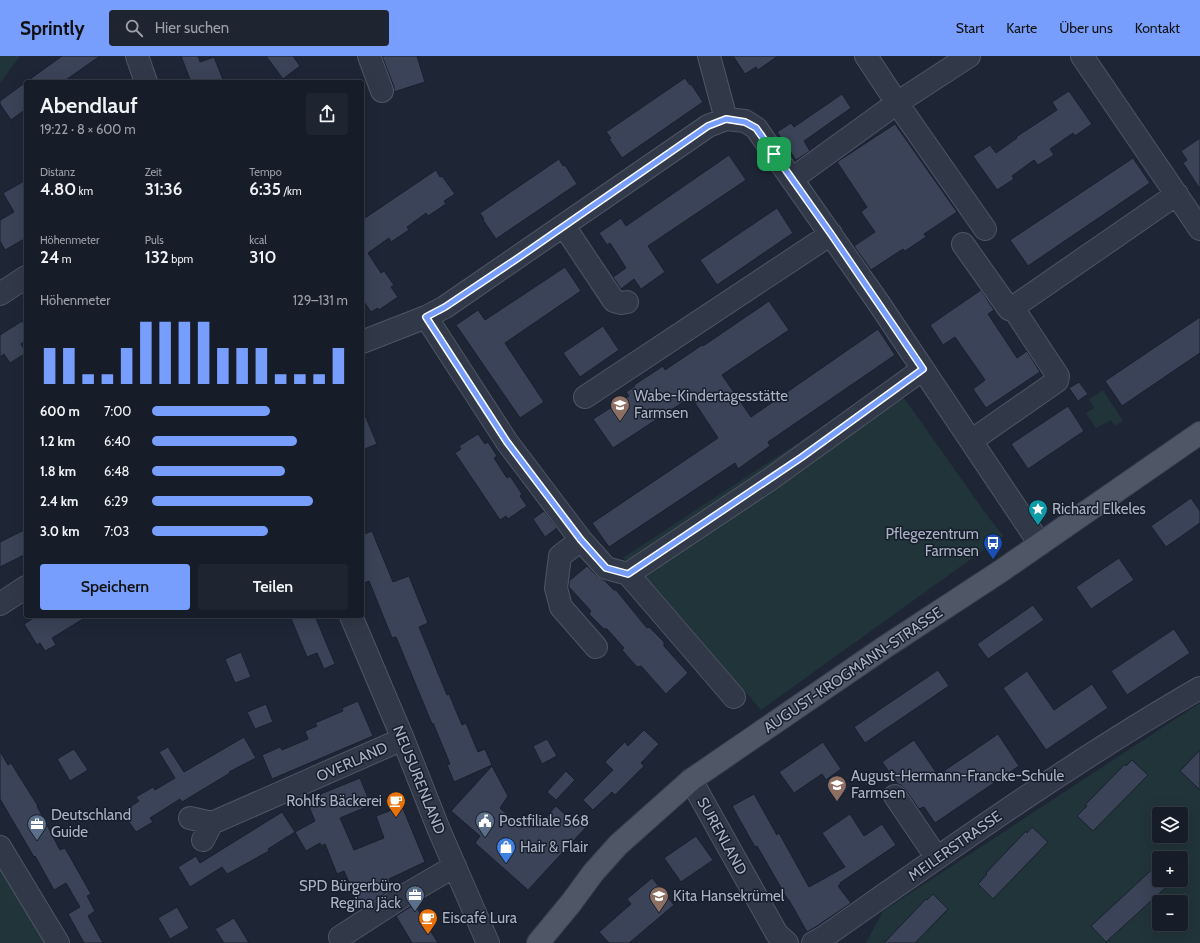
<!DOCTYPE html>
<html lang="de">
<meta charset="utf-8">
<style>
:root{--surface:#161c28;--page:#1f2530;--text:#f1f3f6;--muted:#9ea1a8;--line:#353a45;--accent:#779efd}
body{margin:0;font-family:Cabin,sans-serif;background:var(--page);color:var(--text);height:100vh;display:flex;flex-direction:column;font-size:15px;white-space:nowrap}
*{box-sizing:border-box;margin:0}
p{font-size:13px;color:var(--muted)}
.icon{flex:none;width:22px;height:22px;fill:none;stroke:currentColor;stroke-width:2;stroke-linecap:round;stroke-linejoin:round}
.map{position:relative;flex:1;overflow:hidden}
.side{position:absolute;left:24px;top:24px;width:340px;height:538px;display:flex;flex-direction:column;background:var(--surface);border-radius:4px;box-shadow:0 4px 16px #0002,0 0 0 1px var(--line)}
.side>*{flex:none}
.buttons{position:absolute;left:1152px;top:751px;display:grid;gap:8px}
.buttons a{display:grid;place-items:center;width:36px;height:36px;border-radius:4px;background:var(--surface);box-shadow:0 4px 16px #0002,0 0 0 1px var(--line);font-size:20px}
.pin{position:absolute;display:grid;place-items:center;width:34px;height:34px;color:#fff;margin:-17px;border-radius:8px;box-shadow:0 2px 6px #0006}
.round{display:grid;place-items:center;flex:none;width:42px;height:42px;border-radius:4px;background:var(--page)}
.summary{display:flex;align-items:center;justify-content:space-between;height:68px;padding:0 16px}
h1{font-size:22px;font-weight:600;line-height:30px}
.metrics{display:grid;grid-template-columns:repeat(3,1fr);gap:6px;height:68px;padding:4px 16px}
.metrics div{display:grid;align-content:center}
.metrics b{font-size:17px;font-weight:600}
.metrics small{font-size:11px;font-weight:400}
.metrics p{font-size:11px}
.chart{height:112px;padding:8px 16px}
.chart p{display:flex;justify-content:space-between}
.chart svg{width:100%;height:72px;margin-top:4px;stroke:var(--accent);stroke-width:6}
.button{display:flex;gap:8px;margin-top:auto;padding:8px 16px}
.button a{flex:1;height:46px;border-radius:4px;background:var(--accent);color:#111;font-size:16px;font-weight:600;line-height:46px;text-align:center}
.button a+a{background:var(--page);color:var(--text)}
ul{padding:0 16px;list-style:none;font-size:13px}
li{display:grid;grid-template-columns:64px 48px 1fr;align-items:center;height:30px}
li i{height:10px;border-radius:5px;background:var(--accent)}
header{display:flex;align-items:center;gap:24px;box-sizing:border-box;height:56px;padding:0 20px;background:var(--accent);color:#111}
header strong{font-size:19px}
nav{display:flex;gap:22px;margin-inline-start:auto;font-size:14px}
.search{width:280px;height:36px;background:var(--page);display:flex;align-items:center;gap:10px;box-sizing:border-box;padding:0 14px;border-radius:4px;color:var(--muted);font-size:15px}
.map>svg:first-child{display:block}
.green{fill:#213439;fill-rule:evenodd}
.building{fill:#3a4357;stroke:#191f2d}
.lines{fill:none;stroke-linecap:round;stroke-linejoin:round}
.minor-casing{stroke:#4f5565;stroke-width:24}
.major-casing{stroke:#3b4150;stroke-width:24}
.minor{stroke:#313847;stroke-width:22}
.major{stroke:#4f5767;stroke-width:22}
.route-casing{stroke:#fff;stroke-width:8}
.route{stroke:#779efd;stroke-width:5}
.labels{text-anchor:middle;stroke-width:3;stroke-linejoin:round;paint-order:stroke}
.poi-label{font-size:15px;fill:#abb2c4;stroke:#171e2b;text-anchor:start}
.street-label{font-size:15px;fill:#abb2c4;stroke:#171e2b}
</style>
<header>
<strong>Sprintly</strong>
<div class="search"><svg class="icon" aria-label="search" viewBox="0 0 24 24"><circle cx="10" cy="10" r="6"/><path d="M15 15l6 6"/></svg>Hier suchen</div>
<nav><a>Start</a><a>Karte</a><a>Über uns</a><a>Kontakt</a></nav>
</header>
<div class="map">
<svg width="1200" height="887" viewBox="0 0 1200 887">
<rect width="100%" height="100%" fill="#1e2636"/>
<path class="green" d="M0,0H20L0,27Z
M892,325L984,455L1003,480L761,654L657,533L623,502Z
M1103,334L1123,365L1115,370L1111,364L1096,372L1086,357L1094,352L1089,343Z
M1200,647V887H866L883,855ZM1159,758H1181V780H1159ZM1159,802H1181V824H1159ZM1159,846H1181V868H1159Z
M0,803L53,887H0Z"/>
<path class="building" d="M62,0H100L63,26H26Z
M181,0H198L200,6L214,1L224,26H191Z
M266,0H293L300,10L283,23Z
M382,0H417L425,26L394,36V31Z
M733,0H778L758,14L756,11L745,18Z
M685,22L690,29L691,28L703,46L622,102L609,83L611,82L606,76Z
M26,26V53L11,64L0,48V45Z
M1069,35L1092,68L1075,80L1073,77L1050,93L1054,99L1038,109L1034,104L1012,120L1014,123L997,134L973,100L990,89L996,97L1017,82L1016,81L1057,54L1052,46Z
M842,38L851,52L804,85L810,95L796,104L777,76L791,67L794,71Z
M895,68L957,156L924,178L926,181L905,195L903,193L871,214L854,190L875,176L861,156L867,151L837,106Z
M1200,82V133L1183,107L1187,104L1181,95Z
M729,99L746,124L648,190L665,216L641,233L634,223L621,233L613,221L626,212L610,187L607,189L599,177L621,162L626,170Z
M1133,102L1150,127L1028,210L1010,184Z
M559,103L563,110L565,109L577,128L496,183L483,164L484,163L480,157Z
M436,114L440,121L442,120L455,138L444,145L446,148L428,160L426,157L407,171L409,174L391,186L389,182L368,197L381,217L384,215L394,229L391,231L398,241L379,254L378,252L371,256L362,243V164Z
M26,124V182L5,194L0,185V164L14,156L3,137Z
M777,152L793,177L717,229L700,204Z
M565,211L581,235L505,287L544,346L520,362L456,269L478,254L485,264Z
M981,234L994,254L988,258L1017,302L1027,295L1040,316L986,352L973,333L985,324L955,281L943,289L930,269Z
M769,245L789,274L722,319L751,361L878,273L895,299L768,386L770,390L738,413L735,407L609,491L592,467L718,382L691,341L613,392L593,363L629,340L626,336L635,330L634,329L663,310L665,314L702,289L703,290Z
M1200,261V297L1122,350L1105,325Z
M22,265L26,272V284L21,288L26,297L10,307L4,298L0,301V279Z
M603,270L619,294L580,321L563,297Z
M1079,326L1088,338L1078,345L1069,332Z
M1068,350L1084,375L1028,413L1011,388Z
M362,352L377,388L362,394Z
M478,378L485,388L488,386L497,400L494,402L507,422L510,420L522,438L520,440L527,450L508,463L506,460L500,464L455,397L461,393L459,390Z
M1191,442L1200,455V467L1166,491L1151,470Z
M544,455L557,472L545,481L533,463Z
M26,473V498L0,511V486Z
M372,475L393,526L409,520L428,567L419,571L447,639L449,638L462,669L466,667L478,696L485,693L492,709L454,726L447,709L450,708L433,667L432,668L396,581L392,582L369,525L362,528V479Z
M1119,502L1134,524L1091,553L1076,531Z
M587,510L597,520L605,525L614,534H616L647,572L649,571L664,586V590L688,617L666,638L641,610L637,611L622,594L624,592L607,573H604L589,558L591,555L569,531V525Z
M1033,549L1044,564L988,603L977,588Z
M37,560H88L52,582L56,589L45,595L40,587L37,589L24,568Z
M290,560H315L335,608L324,613L317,597L307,601Z
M1174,573L1190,597L1127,639L1111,615Z
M241,596L251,621L235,627L225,603Z
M938,614L949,630L865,687L854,671Z
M1027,615L1054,654L1092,628L1108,652L1046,694L1003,632Z
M358,645L373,680L272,723L262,699L280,691L282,694L308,683L305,675L317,670L315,667L343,655L342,652Z
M266,648L273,666L255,673L247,656Z
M644,674L659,688L641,707L644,710L615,739L612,736L593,754L583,744L613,714L605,706L625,686L628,690Z
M998,678L1019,710L935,767L924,751L919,753L905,733L901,729L898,728L882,706L914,684L938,719Z
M244,681L256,702L229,716L230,717L182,746L180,743L150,762L153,766L136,776L122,756L139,745L136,741L153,731L155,734L175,722L159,696L168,691L184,716Z
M547,683L557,700L542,708L533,690Z
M823,686L841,713L826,724L822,718L794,737L779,716Z
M74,693L88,714L70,725L57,703Z
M1200,694V734L1180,715Z
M0,695L8,709L11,707L38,750H37L60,794L65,792L91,838L87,840L95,855L88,860L103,887H84L68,858L80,851L66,827L54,834L35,800L34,801L0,743Z
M1132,704L1148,719L1093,775L1077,760L1087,750L1085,749L1125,708L1126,710Z
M492,710L508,740L500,752L522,772L532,761L540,768L556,750L573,766L578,760L588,769L528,834L475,787L480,780L451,755Z
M566,715L575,724L556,744L547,736Z
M360,722L371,749L340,762L354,794L384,782L376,760L402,750L425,806L389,823L393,832L361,853L344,815L337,818L325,788L321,790L320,787L306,795L295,776L315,765L306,744Z
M754,738L777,779L779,777L809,831L845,811L822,777L850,758L864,780L882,768L896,789L840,827V829L838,830L851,847L817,870L807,876L789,844H788L757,790L755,791L732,750Z
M282,756L295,776L268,793L269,795L233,815L227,818L222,811L190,831L178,811L196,800L200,807Z
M1032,771L1048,786L993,843L978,828L987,818L986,817L1026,775L1027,777Z
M696,780L713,804L681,826L664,802Z
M1159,807V824H1174L1106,886L1091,870Z
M652,822L674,849L629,887H609L599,876L631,848L627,843Z
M933,838L948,853L915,887H884L926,843L927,844Z
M415,848L422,861L438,887H412L396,860Z
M177,851L189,872L170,883L158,862Z
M234,862L249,887H224L215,873Z"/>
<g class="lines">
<defs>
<path id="minor" d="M137,0L146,26
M369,0L382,35
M709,0L726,63
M866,0L897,47L985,173
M1082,0L1200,173
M792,123L897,47L969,0
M564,170L614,245L621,247L627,246
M963,188L1009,253L1015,255
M0,238L26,221
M426,261L507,386L581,484L606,512L628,518L734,641
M362,286L426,261L445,251L708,70L726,63L745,65L756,72L878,246L1040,488
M585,341L831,178
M971,385L1057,325L1058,320L1015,255V250L1177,138
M581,484L560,500L556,532L561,551L596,591
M628,518L769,424L923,313
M0,548L26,531
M351,560L403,683L439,774L488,887
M691,724L777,878L787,887
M895,740L937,802
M190,762L212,767L403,683
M203,784L212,767
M0,791L58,887
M340,881L402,841L455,810
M813,887L824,881C947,795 1070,707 1200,632"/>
<path id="major" d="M538,887L571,847L593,817L618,789L691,724L885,591L1001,515L1200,377"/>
</defs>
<use href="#minor" class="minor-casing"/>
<use href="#major" class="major-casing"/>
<use href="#minor" class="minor"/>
<use href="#major" class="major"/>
</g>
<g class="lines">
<defs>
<path id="route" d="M726,63L745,66L756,72L831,178L923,313L802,401L628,518L606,512L581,484L507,386L426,261L445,251L518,202L708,70Z"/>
</defs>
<use href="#route" class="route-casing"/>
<use href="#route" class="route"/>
</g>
<defs>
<symbol id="school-pin" viewBox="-11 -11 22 30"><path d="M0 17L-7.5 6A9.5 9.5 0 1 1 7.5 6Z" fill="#8d6e63" stroke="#171e2b"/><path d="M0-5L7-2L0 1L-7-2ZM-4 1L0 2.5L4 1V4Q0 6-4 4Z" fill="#fff"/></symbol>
<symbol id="sight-pin" viewBox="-11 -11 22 30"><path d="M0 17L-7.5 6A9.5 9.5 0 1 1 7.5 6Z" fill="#0f9aa8" stroke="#171e2b"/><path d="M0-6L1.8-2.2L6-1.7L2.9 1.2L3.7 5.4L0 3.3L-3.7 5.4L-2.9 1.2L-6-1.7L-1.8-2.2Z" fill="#fff"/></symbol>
<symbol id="bus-pin" viewBox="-11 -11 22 30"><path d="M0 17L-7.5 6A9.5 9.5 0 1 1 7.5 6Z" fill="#1a4fb4" stroke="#171e2b"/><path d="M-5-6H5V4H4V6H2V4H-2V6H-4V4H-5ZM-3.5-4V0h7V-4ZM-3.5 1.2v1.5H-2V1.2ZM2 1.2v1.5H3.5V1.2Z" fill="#fff"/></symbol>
<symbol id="cafe-pin" viewBox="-11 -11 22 30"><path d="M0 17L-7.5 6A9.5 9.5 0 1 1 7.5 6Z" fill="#e8710a" stroke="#171e2b"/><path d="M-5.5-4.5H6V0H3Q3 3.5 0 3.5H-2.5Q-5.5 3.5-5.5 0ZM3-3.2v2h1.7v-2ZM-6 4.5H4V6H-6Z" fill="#fff"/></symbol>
<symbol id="civic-pin" viewBox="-11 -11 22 30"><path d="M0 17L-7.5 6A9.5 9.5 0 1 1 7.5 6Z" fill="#5c6f8a" stroke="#171e2b"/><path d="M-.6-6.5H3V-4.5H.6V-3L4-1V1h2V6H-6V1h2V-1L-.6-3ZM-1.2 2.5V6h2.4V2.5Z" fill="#fff"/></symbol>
<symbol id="office-pin" viewBox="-11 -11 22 30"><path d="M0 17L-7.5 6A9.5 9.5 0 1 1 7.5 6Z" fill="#5c6f8a" stroke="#171e2b"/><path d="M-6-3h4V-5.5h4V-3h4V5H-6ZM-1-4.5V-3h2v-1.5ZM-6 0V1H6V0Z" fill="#fff"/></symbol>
<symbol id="shop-pin" viewBox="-11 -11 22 30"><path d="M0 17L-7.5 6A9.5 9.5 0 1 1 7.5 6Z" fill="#3f7fe0" stroke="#171e2b"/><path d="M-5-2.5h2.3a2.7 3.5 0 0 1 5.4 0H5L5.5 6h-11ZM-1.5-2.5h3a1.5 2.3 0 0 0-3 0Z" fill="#fff"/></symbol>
</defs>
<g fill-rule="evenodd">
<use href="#school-pin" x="609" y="338" width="22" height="30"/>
<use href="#sight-pin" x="1027" y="442" width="22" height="30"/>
<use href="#bus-pin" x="982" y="476" width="22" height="30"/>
<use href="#school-pin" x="826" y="718" width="22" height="30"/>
<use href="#cafe-pin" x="385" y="734" width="22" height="30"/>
<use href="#civic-pin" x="474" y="754" width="22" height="30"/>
<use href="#office-pin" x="26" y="757" width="22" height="30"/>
<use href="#shop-pin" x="495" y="780" width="22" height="30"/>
<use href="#office-pin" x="404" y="828" width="22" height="30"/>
<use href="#school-pin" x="648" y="829" width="22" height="30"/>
<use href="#cafe-pin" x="417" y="851" width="22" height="30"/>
</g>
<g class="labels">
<g class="poi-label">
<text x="634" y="345">Wabe-Kindertagesstätte<tspan x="634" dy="17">Farmsen</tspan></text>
<text x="1052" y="458">Richard Elkeles</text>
<text x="979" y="483" text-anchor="end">Pflegezentrum<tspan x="979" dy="17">Farmsen</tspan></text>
<text x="851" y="725">August-Hermann-Francke-Schule<tspan x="851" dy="17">Farmsen</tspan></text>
<text x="382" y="750" text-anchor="end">Rohlfs Bäckerei</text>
<text x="51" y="764">Deutschland<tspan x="51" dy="17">Guide</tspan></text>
<text x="499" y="770">Postfiliale 568</text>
<text x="520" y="796">Hair &amp; Flair</text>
<text x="401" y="835" text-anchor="end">SPD Bürgerbüro<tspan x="401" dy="17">Regina Jäck</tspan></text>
<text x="673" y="845">Kita Hansekrümel</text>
<text x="442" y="867">Eiscafé Lura</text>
</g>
<g class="street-label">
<text transform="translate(853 614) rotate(-34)" y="5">AUGUST-KROGMANN-STRASSE</text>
<text transform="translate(352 706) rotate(-24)" y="5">OVERLAND</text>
<text transform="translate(419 724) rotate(68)" y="5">NEUSURENLAND</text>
<text transform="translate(722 780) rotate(61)" y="5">SURENLAND</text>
<text transform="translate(955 790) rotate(-35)" y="5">MEILERSTRASSE</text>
</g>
</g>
</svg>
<div class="buttons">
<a><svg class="icon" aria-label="layers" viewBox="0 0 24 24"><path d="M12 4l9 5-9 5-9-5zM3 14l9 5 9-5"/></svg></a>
<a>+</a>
<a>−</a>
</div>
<div class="pin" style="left:774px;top:98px;background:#1e9e55"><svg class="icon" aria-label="arrive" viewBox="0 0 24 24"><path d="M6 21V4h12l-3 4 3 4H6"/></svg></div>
<section class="side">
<div class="summary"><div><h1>Abendlauf</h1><p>19:22 · 8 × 600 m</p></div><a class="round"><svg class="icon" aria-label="share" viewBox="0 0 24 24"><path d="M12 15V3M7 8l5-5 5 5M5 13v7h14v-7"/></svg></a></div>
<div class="metrics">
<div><p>Distanz</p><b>4.80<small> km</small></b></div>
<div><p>Zeit</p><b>31:36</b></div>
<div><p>Tempo</p><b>6:35<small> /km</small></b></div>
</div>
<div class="metrics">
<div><p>Höhenmeter</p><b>24<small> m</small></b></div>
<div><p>Puls</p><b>132<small> bpm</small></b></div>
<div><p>kcal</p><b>310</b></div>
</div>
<div class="chart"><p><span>Höhenmeter</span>129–131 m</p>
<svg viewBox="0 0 160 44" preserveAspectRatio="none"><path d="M5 44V22M15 44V22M25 44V38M35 44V38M45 44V22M55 44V6M65 44V6M75 44V6M85 44V6M95 44V22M105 44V22M115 44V22M125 44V38M135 44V38M145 44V38M155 44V22"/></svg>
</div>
<ul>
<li><b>600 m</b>7:00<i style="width:60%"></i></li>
<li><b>1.2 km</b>6:40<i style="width:74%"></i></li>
<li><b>1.8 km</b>6:48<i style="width:68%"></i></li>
<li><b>2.4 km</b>6:29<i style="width:82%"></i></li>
<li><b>3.0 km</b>7:03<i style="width:59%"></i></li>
</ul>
<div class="button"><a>Speichern</a><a>Teilen</a></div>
</section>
</div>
